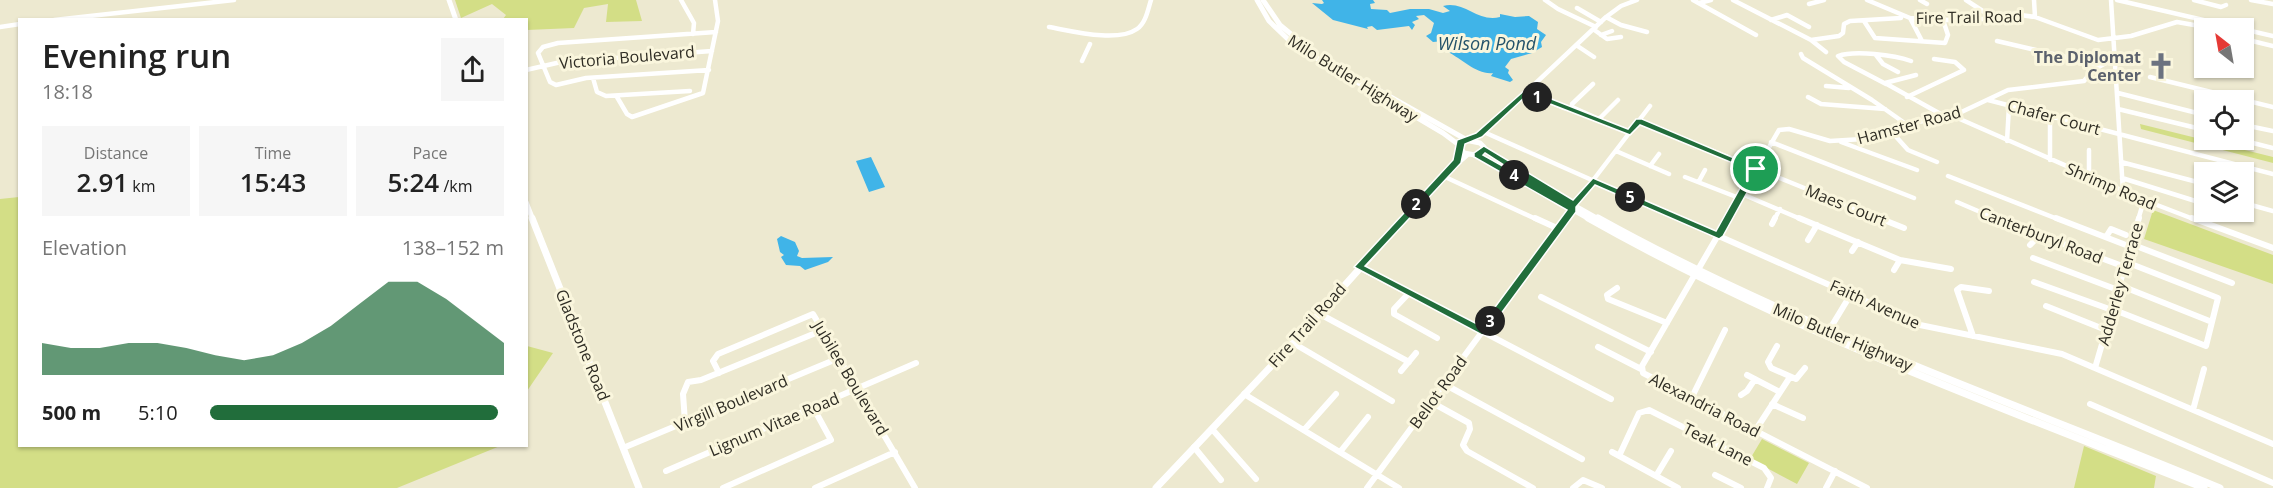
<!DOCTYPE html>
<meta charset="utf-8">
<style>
:root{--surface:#fff;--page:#f6f6f6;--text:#222;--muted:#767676;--accent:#216d3b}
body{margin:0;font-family:"Open Sans",sans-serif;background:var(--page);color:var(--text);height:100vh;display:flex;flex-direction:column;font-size:22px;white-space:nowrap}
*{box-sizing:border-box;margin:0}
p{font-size:20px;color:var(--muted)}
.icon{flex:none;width:33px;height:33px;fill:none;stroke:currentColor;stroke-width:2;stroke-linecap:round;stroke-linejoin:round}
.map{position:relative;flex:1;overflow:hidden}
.details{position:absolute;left:18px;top:18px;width:510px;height:429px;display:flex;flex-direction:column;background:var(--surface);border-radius:0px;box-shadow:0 2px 4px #0004}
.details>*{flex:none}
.needle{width:39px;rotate:329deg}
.buttons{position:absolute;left:2194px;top:18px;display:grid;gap:12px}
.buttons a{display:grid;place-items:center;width:60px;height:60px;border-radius:0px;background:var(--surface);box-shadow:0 2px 4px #0004;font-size:30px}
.pin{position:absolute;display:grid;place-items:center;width:51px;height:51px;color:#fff;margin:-26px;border:3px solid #fff;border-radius:50%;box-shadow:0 2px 6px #0007}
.km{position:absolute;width:30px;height:30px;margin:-15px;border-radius:50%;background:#222;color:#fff;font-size:16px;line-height:30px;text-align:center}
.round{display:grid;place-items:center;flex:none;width:63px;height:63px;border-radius:0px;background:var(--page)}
.summary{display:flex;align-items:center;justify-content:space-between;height:102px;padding:0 24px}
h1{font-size:33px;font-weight:600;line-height:45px}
.metrics{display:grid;grid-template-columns:repeat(3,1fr);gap:9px;height:102px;padding:6px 24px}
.metrics div{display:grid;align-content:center;border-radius:0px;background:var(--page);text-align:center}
.metrics b{font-size:26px;font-weight:600}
.metrics small{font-size:16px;font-weight:400}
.metrics p{font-size:16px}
.chart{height:168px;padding:12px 24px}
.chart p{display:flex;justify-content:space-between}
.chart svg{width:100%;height:108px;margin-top:6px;fill:var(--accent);opacity:.7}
ul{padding:0 24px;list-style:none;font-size:20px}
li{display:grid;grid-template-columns:96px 72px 1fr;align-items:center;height:45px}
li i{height:15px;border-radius:8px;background:var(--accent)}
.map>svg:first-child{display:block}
.green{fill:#d3de86}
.water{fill:#40b4e8}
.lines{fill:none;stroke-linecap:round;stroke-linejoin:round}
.minor-far1{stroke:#fff;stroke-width:4.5}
.minor{stroke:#fff;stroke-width:6}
.major-far1{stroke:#fff;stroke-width:5}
.major{stroke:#fff;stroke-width:7}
.route{fill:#216d3b;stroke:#fff;stroke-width:1.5;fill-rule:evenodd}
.labels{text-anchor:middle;stroke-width:6;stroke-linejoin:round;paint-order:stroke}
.street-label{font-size:16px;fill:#2f2d24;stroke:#faf6dd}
.worship-label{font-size:16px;font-weight:bold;fill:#5b616d;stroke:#faf6dd;text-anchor:end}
.water-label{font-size:18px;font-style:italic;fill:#25536a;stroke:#faf6dd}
</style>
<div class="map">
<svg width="2273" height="488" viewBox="0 0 2273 488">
<rect width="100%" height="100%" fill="#ede9d0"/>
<path class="green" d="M455,0H636L642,21L606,22L608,4L584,8L574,28L527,30L526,20L503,19L506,15L492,4L461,18Z
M2140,124L2273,157V163L2141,129Z
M19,197L20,446H500L397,488H0V199Z
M2153,210L2273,255V284L2144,239Z
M527,346L553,353L527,391L526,346Z
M1762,439L1809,463L1797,484L1750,459Z
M2084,446L2156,476L2154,488H2074Z"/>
<path class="water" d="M1322,0H1373L1375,3L1370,4L1371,9L1387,10L1390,13L1410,9H1429L1443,13L1450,11L1443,6C1464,0 1478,23 1500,17V14L1515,17L1529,16L1538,22L1537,29L1546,35L1541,42L1542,47L1532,53L1511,59L1505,67L1509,70L1508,73L1513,80L1510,82L1491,76L1493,73C1477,75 1462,59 1448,52L1444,41L1433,42L1426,36L1431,33L1434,23L1424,15L1416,16L1419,19L1412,22L1415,25L1412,30L1409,26L1377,30L1372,26L1367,27L1368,29L1333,20L1312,3L1322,4L1324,3Z
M871,157L885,187L869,192L856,161Z
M781,236L795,242L799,251L797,256L802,258L833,257L828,262L805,270L800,266L786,265L781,257L784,255L780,252L777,239Z"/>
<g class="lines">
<path class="minor-far1" d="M681,0L694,23L693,34
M1545,0L1558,9L1596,27
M1693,0L1756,35
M1733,0L1811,40L1826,52
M1867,0L1910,18L1970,21L2013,14L2035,17L2098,40L2131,36L2177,22L2211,28
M1920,0L1927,4
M1966,0L1992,17
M2034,0L2035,17
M2111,0L2123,191
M2117,0L2273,36
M2194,0L2221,7L2226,5
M2251,0L2273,4
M1699,3L1711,0
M1809,4L1824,0
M1577,8L1601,22
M1606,17L1621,25L1647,32
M1910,18L1922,41
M54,20L234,0
M1771,20L1787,15L1809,27
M1864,21L1875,38L1945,43L1948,35L1943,20
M0,27L20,24
M1049,27C1072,31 1117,43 1137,29C1146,23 1148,9 1151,0
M1593,29L1607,39L1621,37
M1601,35L1612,31
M2244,39L2273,46
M1811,40L1839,36L1843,33L1844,24L1850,21L1901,18
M1997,41L2100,65
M1576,45L1594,57
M1801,54L1803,58L1872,100L1906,124
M1876,55L1883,64L1898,72
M1082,61L1090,44
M526,70L561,62L712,51
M709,70L586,78L556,85L550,82L538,53L543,47L558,43L716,32
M2150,77L2273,107
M593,78L597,92L606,96L690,91
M1885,83L1946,117
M1885,83L1916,75
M1593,84L1572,104V107L1630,133
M1886,84L1844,62L1838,56C1855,50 1894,55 1911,61
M1826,86L1849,88
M1526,92L1564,108H1573
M2118,93L2205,115
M617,97L627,114L632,117L703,93L718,21L715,0
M1808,97L1821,104L1885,109
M1907,97L1964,70L1955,62L1934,59
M2197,99L2198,93L2202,91
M1988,100L2273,174
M2118,109L2205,130
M1953,116L2144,200L2196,220
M2050,116V160
M1598,120L1618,100
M1639,121L1883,220
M2244,125L2273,131
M1890,130L1908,150L1937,162
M1486,133L1682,220
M1469,140L1487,129L1606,17L1621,6L1637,0
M2241,140L2273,148
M2007,141L2009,106
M1771,142L1914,198
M1841,142L1917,170
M2089,150V177
M1616,151L1669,174
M2121,162L2205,184
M1650,166L1659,154
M1443,176L1538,220
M1948,176L2060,220
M1685,177L1739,198
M2122,178L2205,204
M1699,181L1705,170
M1742,194L1803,220
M1957,202L1999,220
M2244,203L2273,211
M1574,205L1650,106
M1565,220L1573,209
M1727,220L1779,130L1789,129L1830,141L1863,139L1906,124L1953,116L2008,90L2084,81L2093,70L2115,58
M1774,220L1780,209
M2138,220L2144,200"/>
<path class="minor" d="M1535,218L1559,229
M1678,218L1920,325L2062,354L2273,444
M1799,218L1900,260L1951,269
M1879,218L1904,228
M1994,218L2125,267
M2056,218L2131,247
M2192,218L2273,248
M1772,224L1775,218
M2106,237L2111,229L2126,235
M1808,240L1817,225
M2131,244L2232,283
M2030,245L2041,234
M1852,251L1858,242
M2033,258L2118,290
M1359,267L1611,399
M1699,268L1728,218
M1894,270L1900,260
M1694,276L1642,366L1643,373L1867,488
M2034,282L2112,310
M2119,285L2212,322
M1617,288L1607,295L1608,299L1667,323
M1409,293L1394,309V314L1437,338
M1541,297L1651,352
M2046,306L2106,330
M2112,309L2206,346L2218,298L2126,262
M1318,313L1409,362
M1831,327L1851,294
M1973,336L1957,290L1961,287L1989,291
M1293,343L1392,401
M1777,346L1768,362L1771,368L1796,379L1805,368
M1598,347L1641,369
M2095,368L2139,218
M1401,371L1416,353
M719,373L713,361L718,354L813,314L915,488
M1747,375L1780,392
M1444,384L1582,459
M1244,394L1399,488
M1741,395L1747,391L1755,379
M1691,399L1725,330
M1431,402L1469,423L1470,429L1463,445L1467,451L1533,488
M1772,404L1803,418
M2090,404L2273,483
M2193,410L2204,369
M685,422L683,394L688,382L701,380L823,330
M1212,429L1256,479
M1304,430L1336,394
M1755,431L1790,377
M1194,447L1221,480
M623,448L839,358
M1340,452L1368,417
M1612,452L1678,488
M1619,456L1639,413L1649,410L1764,468L1771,478L1767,488
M666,471L916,363
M1715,475L1741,488
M1656,476L1671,451
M723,488L831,440L813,407
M815,488L895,452
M1367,488L1566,218
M1573,488L1583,480L1602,488
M1826,488L1835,471"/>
<path class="major-far1" d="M449,0L456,20
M1257,0L1269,21L1293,44L1443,133L1459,145
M1263,0L1280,25L1314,53
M1325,60L1467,140
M1465,140L1480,143L1484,147L1483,152L1475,155L1464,153L1459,145Z
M1484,149L1529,180L1600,220
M1477,155L1591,220
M526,202L533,220
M1404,220L1443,176L1468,154"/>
<path class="major" d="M532,218L639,488
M1588,218C1784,329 1995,405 2204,488
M1598,218C1796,328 2011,401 2220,488
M1156,488L1293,343L1405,218"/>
</g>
<path class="route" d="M1526,89L1628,129L1636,119H1642L1760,169L1723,236L1719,239L1595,185L1576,207V212L1486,334L1482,335L1354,267L1453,160L1457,140L1476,133ZM1527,95L1630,135L1640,125L1750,170L1716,231L1593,178L1573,200L1484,146L1474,153V157L1567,210L1481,326L1365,266L1461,163L1465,144L1482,137ZM1485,153L1524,178L1483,155Z"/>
<defs>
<symbol id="church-bare" viewBox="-9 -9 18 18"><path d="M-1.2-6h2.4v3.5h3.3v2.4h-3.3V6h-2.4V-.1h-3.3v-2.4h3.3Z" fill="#6b7280" stroke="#faf6dd" stroke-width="2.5" paint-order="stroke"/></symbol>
</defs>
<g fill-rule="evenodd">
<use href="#church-bare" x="2142" y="47" width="38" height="38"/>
</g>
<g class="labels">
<g class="street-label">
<text transform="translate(1969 17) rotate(-1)" y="6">Fire Trail Road</text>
<text transform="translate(627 57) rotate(-5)" y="6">Victoria Boulevard</text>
<text transform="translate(1353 78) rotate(32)" y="6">Milo Butler Highway</text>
<text transform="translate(2054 117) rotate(15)" y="6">Chafer Court</text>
<text transform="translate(1909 125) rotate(-15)" y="6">Hamster Road</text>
<text transform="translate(2111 186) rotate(23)" y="6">Shrimp Road</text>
<text transform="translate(1846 205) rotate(22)" y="6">Maes Court</text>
<text transform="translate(2041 235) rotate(21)" y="6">Canterburyl Road</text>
<text transform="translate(2120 284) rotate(-74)" y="6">Adderley Terrace</text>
<text transform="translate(1875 304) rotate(24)" y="6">Faith Avenue</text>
<text transform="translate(1307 325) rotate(-48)" y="6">Fire Trail Road</text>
<text transform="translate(1843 337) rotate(23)" y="6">Milo Butler Highway</text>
<text transform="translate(583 345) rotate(68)" y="6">Gladstone Road</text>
<text transform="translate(851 378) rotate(59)" y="6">Jubilee Boulevard</text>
<text transform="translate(1438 392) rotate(-54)" y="6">Bellot Road</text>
<text transform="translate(731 403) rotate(-23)" y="6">Virgill Boulevard</text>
<text transform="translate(1705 405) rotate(27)" y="6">Alexandria Road</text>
<text transform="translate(774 424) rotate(-23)" y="6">Lignum Vitae Road</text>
<text transform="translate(1718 444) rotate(27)" y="6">Teak Lane</text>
</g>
<g class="worship-label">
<text x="2141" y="63">The Diplomat<tspan x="2141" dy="18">Center</tspan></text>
</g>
<g class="water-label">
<text x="1487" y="50">Wilson Pond</text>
</g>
</g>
</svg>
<div class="buttons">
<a><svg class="needle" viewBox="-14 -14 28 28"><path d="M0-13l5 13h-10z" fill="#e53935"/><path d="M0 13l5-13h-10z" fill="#767676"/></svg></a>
<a><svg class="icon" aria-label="locate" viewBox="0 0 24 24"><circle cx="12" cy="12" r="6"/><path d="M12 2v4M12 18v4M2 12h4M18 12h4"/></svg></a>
<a><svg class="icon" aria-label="layers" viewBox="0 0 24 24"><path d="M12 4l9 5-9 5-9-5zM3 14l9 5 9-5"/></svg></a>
</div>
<div class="pin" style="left:1756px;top:169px;background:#1e9e55"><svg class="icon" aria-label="arrive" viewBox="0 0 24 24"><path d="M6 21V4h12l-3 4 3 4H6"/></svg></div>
<b class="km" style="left:1537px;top:97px">1</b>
<b class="km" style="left:1416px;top:204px">2</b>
<b class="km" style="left:1490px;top:321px">3</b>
<b class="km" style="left:1514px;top:175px">4</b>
<b class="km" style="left:1630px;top:197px">5</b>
<section class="details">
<div class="summary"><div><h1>Evening run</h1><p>18:18</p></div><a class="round"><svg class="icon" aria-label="share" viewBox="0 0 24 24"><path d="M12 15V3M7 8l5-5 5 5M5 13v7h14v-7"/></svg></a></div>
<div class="metrics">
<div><p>Distance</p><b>2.91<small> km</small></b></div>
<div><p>Time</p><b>15:43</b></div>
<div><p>Pace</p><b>5:24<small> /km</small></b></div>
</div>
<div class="chart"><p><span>Elevation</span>138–152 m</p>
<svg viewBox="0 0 160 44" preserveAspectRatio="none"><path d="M0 44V31L10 33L20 33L30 31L40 31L50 33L60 36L70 38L80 36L90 31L100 24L110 15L120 6L130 6L140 13L150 22L160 31V44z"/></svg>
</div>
<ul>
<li><b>500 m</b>5:10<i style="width:98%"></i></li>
</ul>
</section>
</div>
